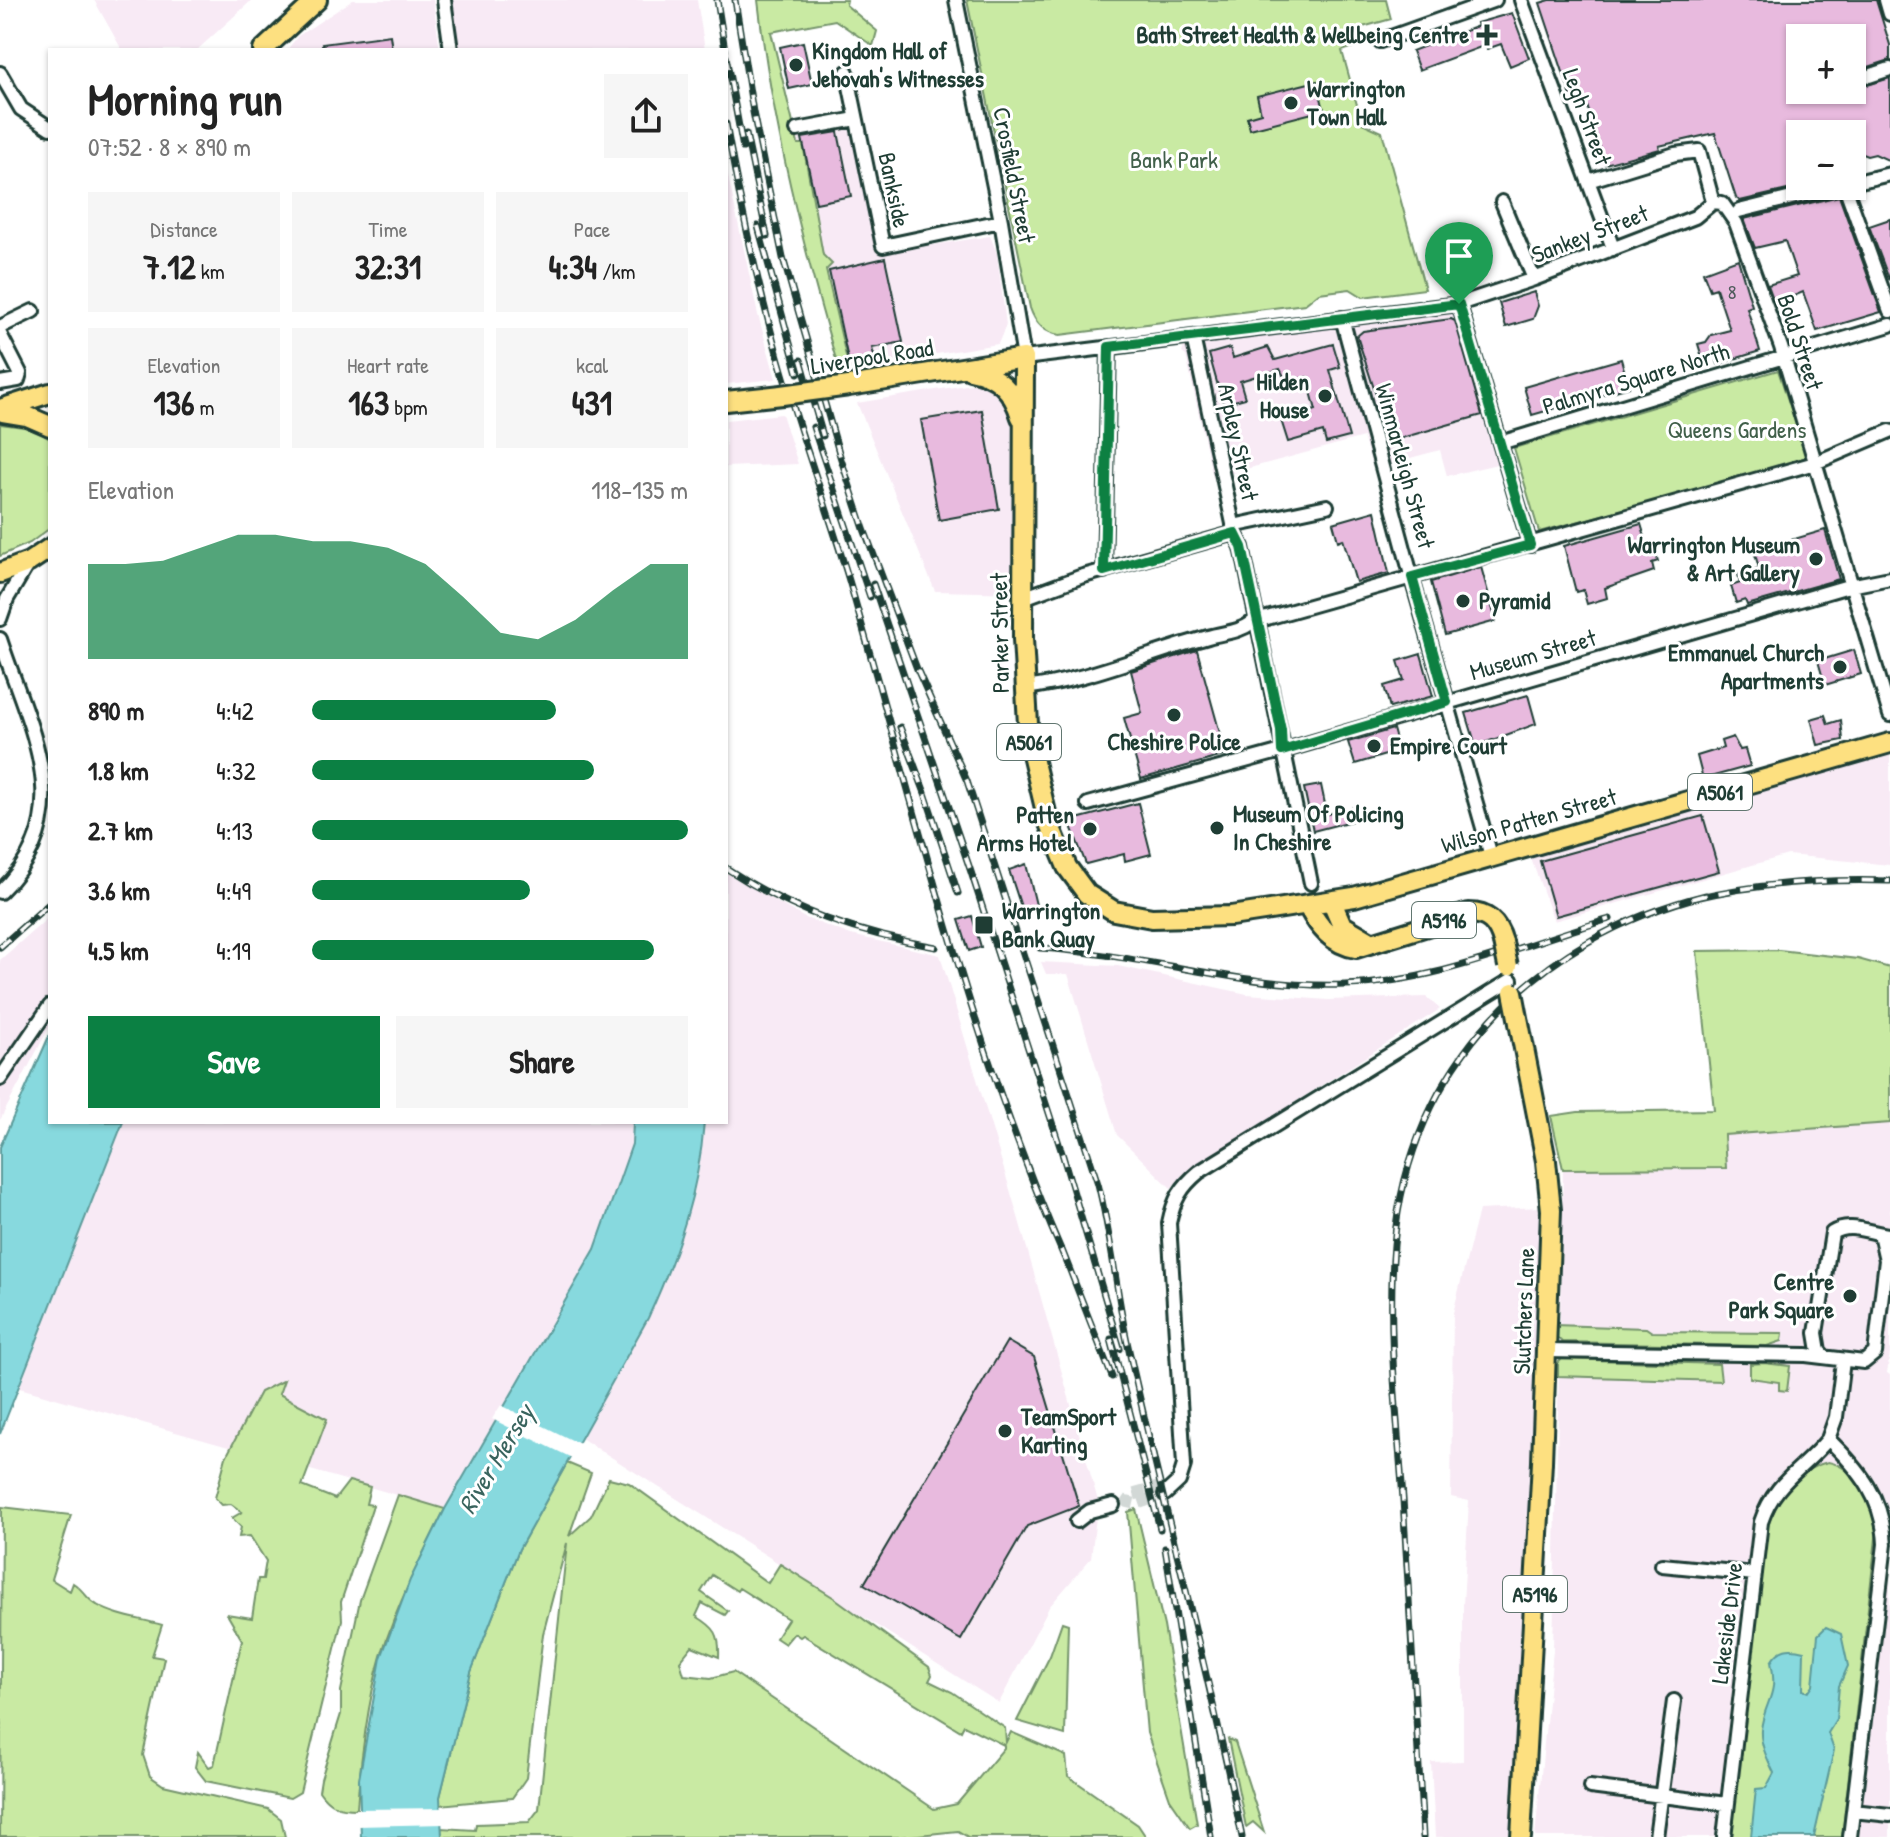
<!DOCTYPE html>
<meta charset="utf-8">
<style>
:root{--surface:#fff;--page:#f6f6f6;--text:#222;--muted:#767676;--accent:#0b8043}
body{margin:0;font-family:"Patrick Hand",sans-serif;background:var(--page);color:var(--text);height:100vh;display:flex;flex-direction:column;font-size:30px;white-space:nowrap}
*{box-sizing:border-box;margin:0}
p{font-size:26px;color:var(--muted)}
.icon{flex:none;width:44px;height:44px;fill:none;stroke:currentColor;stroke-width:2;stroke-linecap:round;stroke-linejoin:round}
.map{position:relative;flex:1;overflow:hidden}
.sheet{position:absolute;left:48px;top:48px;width:680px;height:1076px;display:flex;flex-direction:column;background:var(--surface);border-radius:0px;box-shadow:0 2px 6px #0004}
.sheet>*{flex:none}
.tools{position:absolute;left:1786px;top:24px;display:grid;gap:16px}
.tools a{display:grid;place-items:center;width:80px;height:80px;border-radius:0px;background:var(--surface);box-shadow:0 2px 6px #0004;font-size:40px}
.pin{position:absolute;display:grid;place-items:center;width:68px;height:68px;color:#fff;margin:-82px -34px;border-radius:50% 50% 50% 0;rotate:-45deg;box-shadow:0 0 8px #0007}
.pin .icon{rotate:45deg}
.round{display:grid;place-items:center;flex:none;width:84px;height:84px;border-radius:0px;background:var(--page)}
.head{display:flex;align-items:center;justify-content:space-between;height:136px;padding:0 40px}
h1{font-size:44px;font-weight:700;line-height:60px}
.stats{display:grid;grid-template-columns:repeat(3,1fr);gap:12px;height:136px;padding:8px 40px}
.stats div{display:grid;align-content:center;border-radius:0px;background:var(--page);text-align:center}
.stats b{font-size:34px;font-weight:700}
.stats small{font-size:22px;font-weight:400}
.stats p{font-size:22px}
.chart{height:224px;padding:16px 40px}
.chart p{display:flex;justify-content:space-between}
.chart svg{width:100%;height:144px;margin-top:8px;fill:var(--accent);opacity:.7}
.action{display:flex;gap:16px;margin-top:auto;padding:16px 40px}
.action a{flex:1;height:92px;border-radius:0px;background:var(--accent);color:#fff;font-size:32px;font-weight:700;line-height:92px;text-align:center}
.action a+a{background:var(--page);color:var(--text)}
ul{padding:0 40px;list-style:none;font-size:26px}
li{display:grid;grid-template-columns:128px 96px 1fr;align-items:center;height:60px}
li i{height:20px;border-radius:10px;background:var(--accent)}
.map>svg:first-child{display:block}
.built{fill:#f8eaf5}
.green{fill:#c9eaa3;stroke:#74946c;stroke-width:2;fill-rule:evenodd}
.water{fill:#87d9de;stroke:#5d9b9a;stroke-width:2}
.pier{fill:#fff}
.building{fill:#e8bade;stroke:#1f3d34;stroke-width:2;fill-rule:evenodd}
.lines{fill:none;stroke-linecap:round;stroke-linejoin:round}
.minor-tunnel{stroke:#d2d8d6;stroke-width:12;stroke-dasharray:12 6;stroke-linecap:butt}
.minor-casing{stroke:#1f3d34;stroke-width:18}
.highway-casing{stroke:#1f3d34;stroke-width:24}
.minor{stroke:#fff;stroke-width:12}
.highway{stroke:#fde080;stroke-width:18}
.rail-casing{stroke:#1f3d34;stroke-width:7}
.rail{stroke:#fff;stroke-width:4;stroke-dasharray:12;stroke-linecap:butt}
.highway-bridge-casing{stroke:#1f3d34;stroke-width:24;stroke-linecap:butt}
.highway-bridge{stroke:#fde080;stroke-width:18}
.route-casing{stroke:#fff;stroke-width:16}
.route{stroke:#0b8043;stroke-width:10}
.poi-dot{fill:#1f3d34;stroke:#fff;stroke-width:3}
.labels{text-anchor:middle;stroke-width:6;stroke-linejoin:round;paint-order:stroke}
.number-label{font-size:20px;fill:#515c5e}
.shield{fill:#fff;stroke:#627771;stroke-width:2}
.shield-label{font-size:22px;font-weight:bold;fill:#1f3d34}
.poi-label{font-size:24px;font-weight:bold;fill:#1f3d34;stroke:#fff;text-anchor:start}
.street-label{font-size:24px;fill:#1f3d34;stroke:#fff}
.park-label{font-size:24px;fill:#41604a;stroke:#fff}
.water-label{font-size:26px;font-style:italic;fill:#39645e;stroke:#fff}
</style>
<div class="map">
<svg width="1890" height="1837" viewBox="0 0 1890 1837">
<rect width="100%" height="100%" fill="#fff"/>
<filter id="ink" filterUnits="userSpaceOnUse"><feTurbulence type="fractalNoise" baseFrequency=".0125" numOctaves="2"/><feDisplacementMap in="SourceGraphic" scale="16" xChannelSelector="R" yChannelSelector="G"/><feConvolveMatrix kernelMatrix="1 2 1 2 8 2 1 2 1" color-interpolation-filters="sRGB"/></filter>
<g filter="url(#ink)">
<path class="built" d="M94,0H252L197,50H122Z
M353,0H433L440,50H287L298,36Z
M451,0H697L705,50H458Z
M859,123L883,253L990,236L997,253L1006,325L998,344L844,369L792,136Z
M726,167L758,315L776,379L726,384Z
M1456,312L1501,463L1447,476L1440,450L1373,468L1363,437L1213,478L1186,356L1182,353L1184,347Z
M978,383L992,391L1014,416L1024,441L1021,593L935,591L857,403Z
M782,414L798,464L726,467V420Z
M1890,755V865L1788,855L1554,921L1530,856Z
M726,873L803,917L851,935L940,955L1019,1220L1098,1501L1091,1558L1049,1607L999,1703L581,1438L648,1318L666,1278L694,1193L704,1122H726Z
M50,916V1026L0,1120V960Z
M1041,962L1118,966L1247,994L1328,1000L1426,997L1440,1009L1184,1174L1171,1188L1117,1135L1068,974H1046Z
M123,1122H633L632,1144L595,1249L445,1509L307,1469L327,1419L278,1394L283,1380L259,1392L232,1448L16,1387Z
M1890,1123V1353L1887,1373L1890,1375V1837H1535L1553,1650L1563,1169L1725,1168L1723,1135Z
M1541,1207L1533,1492L1518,1772L1509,1837H1435L1431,1762L1463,1761V1604L1469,1501L1451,1497L1453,1313L1479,1210Z"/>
<path class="green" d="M758,0H847L846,5L877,31L873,46L835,20L771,32L798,144H803L823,255L832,264L826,270L849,369L839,370C804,250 772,125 758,0Z
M967,0H1386L1391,19L1352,30L1356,46L1342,51L1362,123L1382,132L1425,289L1363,297L1350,289L1319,293L1305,304L1060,335C1044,333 1035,323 1030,308Z
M1778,370L1808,460L1539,532L1514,448Z
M0,424L32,428L50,439V528L30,543L0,556Z
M1779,950L1858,959L1890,968V1123L1724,1135L1726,1168L1563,1169L1551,1116L1578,1112L1714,1110L1697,951Z
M1554,1325L1646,1328L1652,1332L1783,1333L1782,1341L1767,1346L1562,1342L1554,1335Z
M1562,1359L1719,1364L1721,1381L1558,1376V1363Z
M1764,1363L1790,1366L1787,1391L1779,1390V1382L1750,1378V1364Z
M284,1380L279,1394L327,1419L302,1486L335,1499L349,1481L370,1487L366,1504L373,1505L341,1602L342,1620L300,1792L290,1798L206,1781L195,1767L198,1752L209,1767L214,1765L242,1640L227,1614L252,1618L258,1579H263L266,1561L250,1536L239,1537L241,1527L232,1518L242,1512L231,1504L222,1505L215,1498L226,1457L260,1392Z
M1828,1462C1857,1467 1871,1502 1877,1529L1842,1837H1729L1766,1532C1776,1500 1792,1471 1828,1462Z
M567,1463L591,1473L569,1536L591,1516L609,1478L629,1483L768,1583L780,1564L836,1599L929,1667L932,1675L929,1681L952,1692L1005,1728L1006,1742L1011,1732L1066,1756L1068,1776L1138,1825L1146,1837H968L958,1831L899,1837H442L441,1828L475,1830L476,1824L529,1822L539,1809L567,1543L543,1634L526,1778L512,1798L440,1805V1797L471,1672L519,1549ZM712,1575L737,1591L739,1588L788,1619L776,1638L785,1644L794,1633L800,1637L803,1635L961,1731L964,1725L1004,1745V1748L957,1804L934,1809L733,1672L711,1678L684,1675L680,1661L692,1646L719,1657C720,1634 716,1628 696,1616L702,1603L725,1615L728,1611L701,1592Z
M398,1495L445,1509C421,1557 397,1605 381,1656C368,1700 360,1763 357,1809C339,1809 329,1806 319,1791L321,1779L341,1714V1691L360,1600Z
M2,1507L71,1515L51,1579L70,1591L73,1583C83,1589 86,1599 97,1605C115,1616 142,1619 162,1625L152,1656L164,1658L143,1755L150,1776L163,1785L268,1809L281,1819L285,1837H0Z
M1136,1509L1164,1626L1197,1824L1190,1828L1170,1799L1147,1733L1128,1512Z
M1062,1622L1068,1624L1065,1735L1017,1721L1050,1656Z
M1228,1739L1235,1742L1264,1832L1253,1822L1246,1827Z"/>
<path class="water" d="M50,1034V1122H123L0,1434V1147Z
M633,1122H704C699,1191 677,1255 648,1318L519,1549L471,1672L440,1797L442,1837H361L359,1779L381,1658L410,1580L445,1509L595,1249L632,1144Z
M1826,1627L1841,1634L1848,1666L1839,1686L1836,1720L1828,1733L1834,1750L1814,1837H1751L1756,1789L1766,1788L1774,1773C1768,1760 1760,1745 1761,1730C1764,1701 1779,1697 1771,1662C1779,1648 1789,1647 1804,1651L1803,1690L1808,1692L1813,1685L1818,1635Z"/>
<path class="pier" d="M501,1405L582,1445L574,1459L492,1419Z
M444,1808L445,1824L357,1826L356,1809Z"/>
<path class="building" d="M1550,0H1876L1890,45V60L1865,68L1860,78L1868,85L1890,78V161L1875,154L1867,156L1857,152L1852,134H1800V187L1740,201L1736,198L1715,133L1659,146L1660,149L1605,164L1585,99L1573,102L1540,3ZM1800,38H1852V90H1800Z
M1512,13L1529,58L1510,66L1501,44L1487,49L1486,45L1419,70L1412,51L1478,26L1477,23Z
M390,35L392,50H323L322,44Z
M803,42L812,84L789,89L780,47Z
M1317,81L1324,110L1250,129L1247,117L1261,113L1257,96Z
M838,132L851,196L816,203L802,138Z
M1839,196L1881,312L1817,331L1803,292L1775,304L1768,285L1797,276L1785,241L1755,248L1744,219Z
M1890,219V279H1889L1869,226Z
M885,258L903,342L872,348L875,359L849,364L829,271Z
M1738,259L1752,306L1747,308L1760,351L1718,364L1715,353L1702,357L1698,344L1706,342L1711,335L1730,330L1716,288L1710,290L1703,272Z
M1534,292L1538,306L1533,319L1506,327L1499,303Z
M1451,319L1455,321L1482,415L1391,441L1357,336L1363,331Z
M1333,344L1340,367L1330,370L1349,437L1326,443L1323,432L1288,442L1281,420L1316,410L1307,377L1287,382L1280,369L1240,381L1245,398L1223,404L1209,354L1230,348L1233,358L1268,347L1275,360Z
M1621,359L1629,387L1532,415L1524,387Z
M982,410L999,509L939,520L921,420Z
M1375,511L1389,573L1356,582L1343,539L1338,541L1333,523Z
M1641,524L1648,547L1653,545L1658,561L1652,563L1654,571L1605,588L1607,598L1587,604L1583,590L1576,592L1564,546Z
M1825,530L1839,579L1747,605L1745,600L1736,603L1731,586L1740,583L1738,574L1759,568L1754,551Z
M1481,567L1496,621L1445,635L1431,582Z
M1197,650L1226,755L1141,779L1124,718L1142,713L1131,671Z
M1854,650L1861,674L1825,685L1818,661Z
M1421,654L1433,696L1390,708L1384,686L1404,680L1398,661Z
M1528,695L1536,724L1476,746L1466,713Z
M1825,715L1828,724L1841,720L1843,740L1818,745L1811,719Z
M1393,729L1399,751L1355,764L1348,742Z
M1733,737L1740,750L1745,749L1750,766L1703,779L1697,756L1723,748L1721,741Z
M1321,785L1327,814L1355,807L1359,819L1313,831L1304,788Z
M1138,803L1151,854L1125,861L1124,854L1086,864L1069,821Z
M1703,816L1719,871L1556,916L1540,861Z
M1026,864L1037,909L1023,913L1009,870Z
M972,916L981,947L969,951L959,920Z
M1007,1341L1034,1357L1079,1506L1027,1526L961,1640L864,1584Z"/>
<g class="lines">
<path class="minor-tunnel" d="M1163,1486L1132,1495L1127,1502L1136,1504L1165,1494"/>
<defs>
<path id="minor" d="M444,0L451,50
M956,0L1001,221L1024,358L1459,304L1534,279L1695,217L1713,202L1722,203L1736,223L1781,347L1890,715
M1521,0L1613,248
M1886,0L1890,14
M1380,41L1495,0
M847,72L883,246L1001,221
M0,73L21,109L50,128
M1869,76L1890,69
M797,130L856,119
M1588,181L1675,154L1699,151L1713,202
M1852,183L1890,174
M1845,186L1890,311
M1502,202L1534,279
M1739,211L1840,186
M1459,304L1530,545
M1342,318L1414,586L1491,856
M0,327L33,311
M0,334L20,373L18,380L0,383
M1193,337L1235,533L1242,547L1311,883
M1500,443L1890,325
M1233,526L1327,506
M1104,571L1109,347
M1023,598L1080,577L1235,533
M0,619L7,599L29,562
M0,639C29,728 81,814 0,892
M1024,688C1082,682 1150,653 1208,637C1225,632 1238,633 1253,622L1815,463L1890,431
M1088,804L1282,751L1845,587L1890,578
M0,1079L50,1006
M1547,1351L1806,1355L1864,1362L1875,1353L1886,1260L1880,1234
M1825,1357L1819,1351L1816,1333L1832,1233C1850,1221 1871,1234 1890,1235
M1843,1361L1836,1417L1828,1439C1860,1470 1883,1498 1885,1544L1850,1837
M1165,1494L1179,1481L1184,1465L1169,1223C1174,1199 1181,1187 1199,1172L1511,980
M1077,1521L1090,1511L1113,1505
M1662,1565L1755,1574
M1590,1787L1727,1804
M1853,1811L1890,1815
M1656,1837L1674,1701
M1724,1837L1761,1522C1775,1480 1803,1470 1828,1439"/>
<path id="highway" d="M263,50L317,0
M970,370C998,375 1013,390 1021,417
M849,386L1024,358L1023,639L1029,741L1048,821L1067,867L1087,894L1114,911L1152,918L1231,916L1354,897L1890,743
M726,401L782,395
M0,409L50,393
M3,412L27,416L50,426
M0,573L29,562L50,548
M1332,902L1342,925L1371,942
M1308,907C1319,927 1332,944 1356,948L1469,913C1489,913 1498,924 1503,942
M1519,1023L1546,1161L1551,1210L1542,1462L1521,1837"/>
</defs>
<use href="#minor" class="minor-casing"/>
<use href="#highway" class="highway-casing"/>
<use href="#minor" class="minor"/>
<use href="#highway" class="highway"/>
<defs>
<path id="rail" d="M717,0L725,50
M735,0L753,112L783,258L840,456L864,529L917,669L967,781L1098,1184C1112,1238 1116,1292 1128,1346C1164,1510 1209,1672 1242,1837
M726,57L743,148
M726,124C740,203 757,283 779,360C803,444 834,525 857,608C920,827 973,1050 1065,1259
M746,134L767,236
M758,226L798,373
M801,360L823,436
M813,427L870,597
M873,584L971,872L1062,1153L1120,1349
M900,727L925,793L958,893
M726,868C791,911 859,934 936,947
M1695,898C1760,883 1824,879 1890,881
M0,947L50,903
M1040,948C1143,954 1243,989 1346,985C1439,982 1522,944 1610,919
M1062,1250L1112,1377
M1111,1339L1160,1529
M1165,1548L1211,1837
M1423,1837C1417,1724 1410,1611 1403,1499C1397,1415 1387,1329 1394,1245C1409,1066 1536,937 1706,895"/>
</defs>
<use href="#rail" class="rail-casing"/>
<use href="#rail" class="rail"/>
<defs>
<path id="highway-bridge" d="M782,395L849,386
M1503,942L1508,966
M1513,992L1519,1023"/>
</defs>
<use href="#highway-bridge" class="highway-bridge-casing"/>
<use href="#highway-bridge" class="highway-bridge"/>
</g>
</g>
<g class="lines" filter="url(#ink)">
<defs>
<path id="route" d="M1459,304L1530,545L1412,577L1447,702L1282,751L1281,730L1242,547L1235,533L1104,571L1109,347Z"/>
</defs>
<use href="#route" class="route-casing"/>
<use href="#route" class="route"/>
</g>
<g class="poi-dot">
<path d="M1483 23h8v8h8v8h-8v8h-8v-8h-8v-8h8z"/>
<circle cx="796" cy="65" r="8"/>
<circle cx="1291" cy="103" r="8"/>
<circle cx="1325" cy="396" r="8"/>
<circle cx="1816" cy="559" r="8"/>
<circle cx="1463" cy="601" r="8"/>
<circle cx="1840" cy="667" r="8"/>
<circle cx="1174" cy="715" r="8"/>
<circle cx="1374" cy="746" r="8"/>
<circle cx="1217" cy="828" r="8"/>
<circle cx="1090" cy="829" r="8"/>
<rect x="974" y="915" width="20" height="20" rx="4"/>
<circle cx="1850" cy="1296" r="8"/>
<circle cx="1005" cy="1431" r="8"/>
</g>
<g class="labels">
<g class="number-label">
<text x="1732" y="299">8</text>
</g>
<g class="shield">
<rect x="997" y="724" width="64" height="36" rx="6"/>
<rect x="1688" y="774" width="64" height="36" rx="6"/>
<rect x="1412" y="902" width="64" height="36" rx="6"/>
<rect x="1503" y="1576" width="64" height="36" rx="6"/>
</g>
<g class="shield-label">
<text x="1029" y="750">A5061</text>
<text x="1720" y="800">A5061</text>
<text x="1444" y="928">A5196</text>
<text x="1535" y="1602">A5196</text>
</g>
<g class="poi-label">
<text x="1469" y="43" text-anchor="end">Bath Street Health &amp; Wellbeing Centre</text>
<text x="812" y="59">Kingdom Hall of<tspan x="812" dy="28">Jehovah's Witnesses</tspan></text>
<text x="1307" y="97">Warrington<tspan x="1307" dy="28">Town Hall</tspan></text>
<text x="1309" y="390" text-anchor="end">Hilden<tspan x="1309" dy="28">House</tspan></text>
<text x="1800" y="553" text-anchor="end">Warrington Museum<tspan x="1800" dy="28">&amp; Art Gallery</tspan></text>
<text x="1479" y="609">Pyramid</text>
<text x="1824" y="661" text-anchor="end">Emmanuel Church<tspan x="1824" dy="28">Apartments</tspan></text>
<text x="1174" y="750" text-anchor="middle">Cheshire Police</text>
<text x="1390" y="754">Empire Court</text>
<text x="1233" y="822">Museum Of Policing<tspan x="1233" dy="28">In Cheshire</tspan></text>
<text x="1074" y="823" text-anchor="end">Patten<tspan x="1074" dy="28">Arms Hotel</tspan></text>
<text x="1002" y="919">Warrington<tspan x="1002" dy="28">Bank Quay</tspan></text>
<text x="1834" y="1290" text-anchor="end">Centre<tspan x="1834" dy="28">Park Square</tspan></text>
<text x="1021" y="1425">TeamSport<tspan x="1021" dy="28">Karting</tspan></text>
</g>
<g class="street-label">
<text transform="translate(1587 117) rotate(70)" y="8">Legh Street</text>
<text transform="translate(1014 175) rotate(79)" y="8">Crosfield Street</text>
<text transform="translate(894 190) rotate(78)" y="8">Bankside</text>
<text transform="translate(1590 234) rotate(-21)" y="8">Sankey Street</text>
<text transform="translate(1800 342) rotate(72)" y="8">Bold Street</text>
<text transform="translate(872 357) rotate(-9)" y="8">Liverpool Road</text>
<text transform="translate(1636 379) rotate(-17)" y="8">Palmyra Square North</text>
<text transform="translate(1238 442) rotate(78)" y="8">Arpley Street</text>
<text transform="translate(1405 466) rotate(75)" y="8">Winmarleigh Street</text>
<text transform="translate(1000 633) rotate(-91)" y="8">Parker Street</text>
<text transform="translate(1533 655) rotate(-16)" y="8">Museum Street</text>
<text transform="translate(1529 821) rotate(-16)" y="8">Wilson Patten Street</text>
<text transform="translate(1524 1311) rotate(-88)" y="8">Slutchers Lane</text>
<text transform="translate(1727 1623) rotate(-83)" y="8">Lakeside Drive</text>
</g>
<g class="park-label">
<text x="1174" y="168">Bank Park</text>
<text x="1737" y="438">Queens Gardens</text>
</g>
<g class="water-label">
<text transform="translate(496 1459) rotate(-59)" y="9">River Mersey</text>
</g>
</g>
</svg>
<div class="tools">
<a>+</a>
<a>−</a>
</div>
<div class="pin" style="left:1459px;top:304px;background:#1e9e55"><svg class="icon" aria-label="arrive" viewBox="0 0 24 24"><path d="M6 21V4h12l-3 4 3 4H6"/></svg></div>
<section class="sheet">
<div class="head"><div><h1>Morning run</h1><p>07:52 · 8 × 890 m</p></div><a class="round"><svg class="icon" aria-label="share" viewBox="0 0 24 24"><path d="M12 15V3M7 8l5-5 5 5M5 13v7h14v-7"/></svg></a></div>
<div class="stats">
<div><p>Distance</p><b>7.12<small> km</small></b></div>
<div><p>Time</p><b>32:31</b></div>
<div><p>Pace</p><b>4:34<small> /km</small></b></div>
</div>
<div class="stats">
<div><p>Elevation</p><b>136<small> m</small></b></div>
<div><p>Heart rate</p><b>163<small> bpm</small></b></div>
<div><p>kcal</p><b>431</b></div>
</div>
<div class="chart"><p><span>Elevation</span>118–135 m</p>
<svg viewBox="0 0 160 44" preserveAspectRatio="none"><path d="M0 44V15L10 15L20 14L30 10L40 6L50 6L60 8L70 8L80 10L90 15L100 25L110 36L120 38L130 32L140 23L150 15L160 15V44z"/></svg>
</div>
<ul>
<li><b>890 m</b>4:42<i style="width:65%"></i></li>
<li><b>1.8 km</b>4:32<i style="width:75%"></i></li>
<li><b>2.7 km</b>4:13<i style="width:100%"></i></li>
<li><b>3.6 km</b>4:49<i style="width:58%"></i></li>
<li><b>4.5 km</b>4:19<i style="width:91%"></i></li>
</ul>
<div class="action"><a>Save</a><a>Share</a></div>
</section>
</div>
